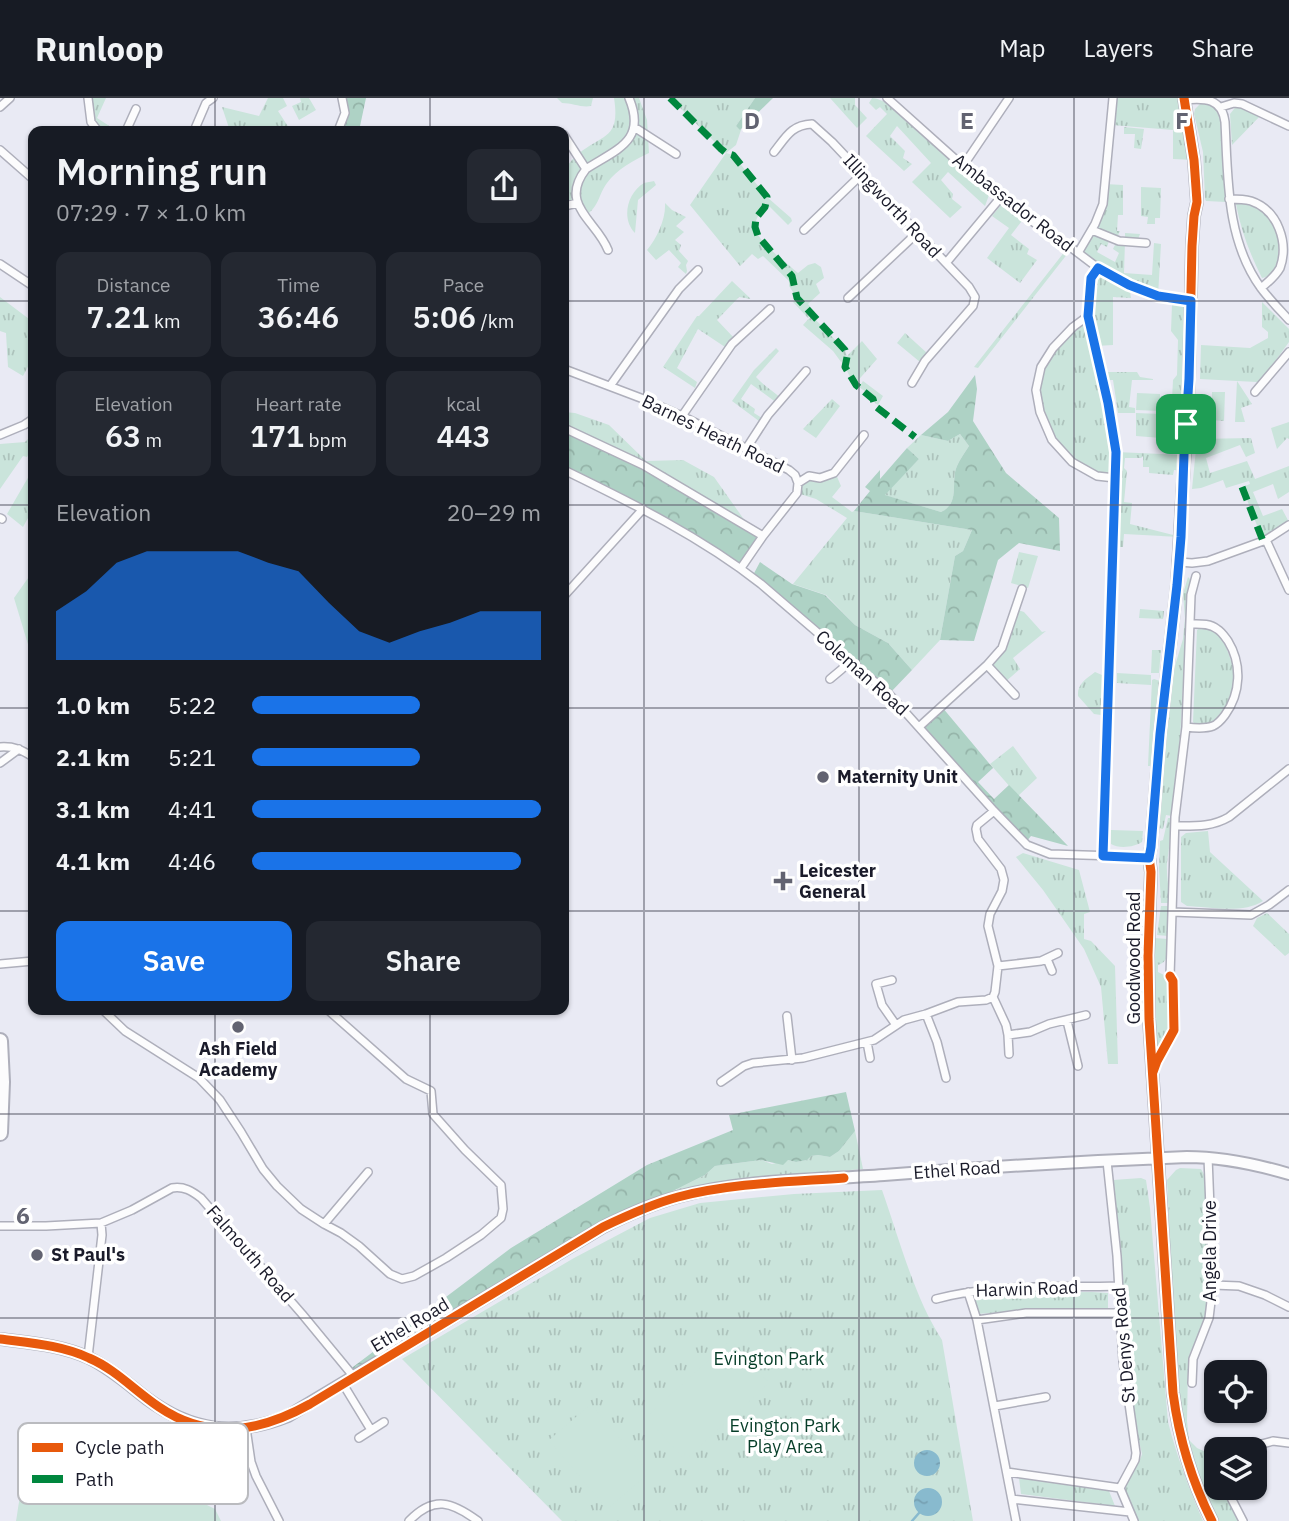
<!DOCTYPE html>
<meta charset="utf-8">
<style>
:root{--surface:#171b24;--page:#242831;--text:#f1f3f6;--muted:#9ea1a6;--line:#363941;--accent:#1a73e8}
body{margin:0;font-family:"IBM Plex Sans",sans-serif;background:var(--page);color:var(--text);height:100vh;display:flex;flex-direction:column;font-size:26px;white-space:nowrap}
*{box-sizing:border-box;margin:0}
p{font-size:23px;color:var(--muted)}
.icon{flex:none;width:38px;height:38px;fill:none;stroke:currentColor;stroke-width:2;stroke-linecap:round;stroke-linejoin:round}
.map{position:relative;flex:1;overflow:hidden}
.drawer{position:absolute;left:28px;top:28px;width:541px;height:889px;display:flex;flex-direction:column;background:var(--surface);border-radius:14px;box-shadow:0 2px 5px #0004}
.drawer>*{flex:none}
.tools{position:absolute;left:1204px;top:1262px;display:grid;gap:14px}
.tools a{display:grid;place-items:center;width:63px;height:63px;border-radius:14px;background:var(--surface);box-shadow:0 2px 5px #0004;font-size:35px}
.pin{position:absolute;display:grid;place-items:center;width:60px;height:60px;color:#fff;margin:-30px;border-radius:14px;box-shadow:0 4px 10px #0006}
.round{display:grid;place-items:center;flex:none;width:74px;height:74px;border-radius:14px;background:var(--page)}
.headline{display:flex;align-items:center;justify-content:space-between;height:119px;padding:0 28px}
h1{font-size:38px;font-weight:600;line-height:52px}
.stats{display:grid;grid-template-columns:repeat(3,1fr);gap:10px;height:119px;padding:7px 28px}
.stats div{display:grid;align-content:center;border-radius:14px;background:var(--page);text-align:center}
.stats b{font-size:30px;font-weight:600}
.stats small{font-size:19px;font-weight:400}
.stats p{font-size:19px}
.chart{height:196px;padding:14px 28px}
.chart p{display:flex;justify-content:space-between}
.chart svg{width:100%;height:126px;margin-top:7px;fill:var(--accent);opacity:.7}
.button{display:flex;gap:14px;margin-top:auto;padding:14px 28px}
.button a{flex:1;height:80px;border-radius:14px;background:var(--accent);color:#fff;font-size:28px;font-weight:600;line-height:80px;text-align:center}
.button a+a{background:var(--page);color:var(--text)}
ul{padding:0 28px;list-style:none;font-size:23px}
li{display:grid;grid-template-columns:112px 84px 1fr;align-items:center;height:52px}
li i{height:18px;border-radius:9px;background:var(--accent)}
header{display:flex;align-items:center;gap:42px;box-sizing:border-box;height:98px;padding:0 35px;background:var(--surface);border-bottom:2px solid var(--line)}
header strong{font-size:33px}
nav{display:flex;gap:38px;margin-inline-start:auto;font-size:24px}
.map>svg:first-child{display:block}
.grass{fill:url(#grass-tufts)}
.forest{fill:url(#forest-crowns)}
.garden{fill:#cae4db}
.water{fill:url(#water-ripples)}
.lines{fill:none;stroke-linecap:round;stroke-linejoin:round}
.stream{stroke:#88bace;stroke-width:2.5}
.street-casing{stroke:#aeafbb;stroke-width:10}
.secondary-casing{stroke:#aeafbb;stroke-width:14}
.highway-casing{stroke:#aeafbb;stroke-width:18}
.street{stroke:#fcfcfd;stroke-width:7}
.secondary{stroke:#fcfcfd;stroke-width:10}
.highway{stroke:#fcfcfd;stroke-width:14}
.quiet{stroke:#00873e;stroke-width:7;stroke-dasharray:14 7;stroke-linecap:butt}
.cycleway-casing{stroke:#fff;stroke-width:13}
.cycleway{stroke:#e8590c;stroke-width:9}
.route-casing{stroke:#fff;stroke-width:14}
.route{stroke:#1a73e8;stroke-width:9}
.grid{fill:none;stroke:#626371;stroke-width:2;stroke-opacity:0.55}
.poi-dot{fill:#626371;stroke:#fff;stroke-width:2.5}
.labels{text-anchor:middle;stroke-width:7;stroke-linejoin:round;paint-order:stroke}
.street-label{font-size:18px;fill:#1a1b2a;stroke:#fff}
.poi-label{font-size:18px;font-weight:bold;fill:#1a1b2a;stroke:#fff;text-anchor:start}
.park-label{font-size:18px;fill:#073e29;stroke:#fff}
.key{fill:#fff;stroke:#babbbf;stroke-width:2}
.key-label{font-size:19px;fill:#1a1b2a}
.grid-label{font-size:23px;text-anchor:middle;font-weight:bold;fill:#626371;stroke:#fff;stroke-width:7;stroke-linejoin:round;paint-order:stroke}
</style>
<header>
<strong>Runloop</strong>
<nav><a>Map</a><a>Layers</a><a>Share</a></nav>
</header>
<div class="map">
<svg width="1289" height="1423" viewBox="0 0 1289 1423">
<defs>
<pattern id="grass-tufts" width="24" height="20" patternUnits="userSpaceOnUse" patternTransform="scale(1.75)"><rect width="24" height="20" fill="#cae4db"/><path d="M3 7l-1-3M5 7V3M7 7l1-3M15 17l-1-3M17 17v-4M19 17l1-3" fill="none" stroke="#adc3bc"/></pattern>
<pattern id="forest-crowns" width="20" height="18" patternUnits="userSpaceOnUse" patternTransform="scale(1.75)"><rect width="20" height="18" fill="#aed2c5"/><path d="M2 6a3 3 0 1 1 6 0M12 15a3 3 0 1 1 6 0" fill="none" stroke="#95b4a9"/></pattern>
<pattern id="water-ripples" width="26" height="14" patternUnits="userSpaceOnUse" patternTransform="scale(1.75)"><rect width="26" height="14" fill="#88bace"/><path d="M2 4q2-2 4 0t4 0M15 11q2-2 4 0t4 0" fill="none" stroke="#759fb1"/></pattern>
</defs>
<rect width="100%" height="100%" fill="#e9eaf4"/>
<path class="grass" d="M91,0H106L97,20L117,33C116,33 106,33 105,33C94,29 92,10 91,0Z
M268,0H283L287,8L278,13L291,33H230L222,9L259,18Z
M300,0H309L316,12L299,22L292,8L301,4Z
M557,0H593L591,8C582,10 572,5 562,5Z
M614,0H639L647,22L649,55C634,62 617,71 607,85C598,97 600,108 585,118L578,105L564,106C564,96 561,82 565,72C567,67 571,63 575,59C600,35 621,44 614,0Z
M670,0H755L736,28L741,32L736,47L726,55L733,57L767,99L791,120L792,123L788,127L770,109H764C760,115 755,121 755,129C757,144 787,165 798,175L808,167L815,165L821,169L824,180L816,186L820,195L808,206L815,215L812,218L845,252L847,258L862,243L877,261L854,287L845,269L847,260L841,264L833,253L803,227L811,218L808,220L793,204L797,200L789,188V183L763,158L758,161L752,156L740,168L690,107L726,55Z
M830,0H855V7L867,20L857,30Z
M872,0C896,0 968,77 989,97L985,108L948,74L941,82L953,96L952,101L962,109L950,120L912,84L931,65L897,28L890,38L905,53L903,60L912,66L904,73L866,38L887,16L880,9L876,12L869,5Z
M1113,0H1179L1194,62L1173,61V32L1112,27Z
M1200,6C1214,5 1218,13 1221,25L1226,104L1206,103L1205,101L1203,54L1194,16L1195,11Z
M1238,6L1262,16L1232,47L1230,16Z
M1124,29L1144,31L1141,51L1134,50L1135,36H1124Z
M654,83L656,87L638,102L635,135C621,121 627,95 644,85C646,84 652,84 654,83Z
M1105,86L1123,87V117H1118L1117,133H1120L1116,142L1110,140L1107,149L1101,146L1097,154L1115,164L1119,155L1113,151C1116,144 1119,143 1125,144V135L1140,136L1137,144H1125L1124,175L1152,177L1154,145L1161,146L1158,198L1129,187L1131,200L1113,199V247L1096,248L1101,274H1137L1140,279L1153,281V282H1132L1129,309L1135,310V315H1118L1113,282H1103L1116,354L1184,357L1183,373L1174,372L1173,377L1149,375V369H1143V358L1141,360H1125L1124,370L1127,373L1124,404L1132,405L1130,426L1181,439L1124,436L1123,449H1113L1115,380L1097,378L1072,364L1052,342L1040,314L1037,288L1053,250L1088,218L1091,180L1098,170L1078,155L1099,117Z
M1141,89L1161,90L1160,120H1155V126H1147L1148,119L1141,118Z
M1005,102L1025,119L1011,137L1029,151L1027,156L1037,162L1020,185L987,160L1009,130L992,118Z
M665,105L672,112L686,119L676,128L684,134L675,142L681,147L679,153L688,163L686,167L687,173L686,176L678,169L681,165L669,152L656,162L647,152C657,140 666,121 665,105Z
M1240,105C1269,110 1282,131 1278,159C1276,170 1273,178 1262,180C1250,156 1241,133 1236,106Z
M1069,148L1072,150L978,270L974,269Z
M732,183L751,201L739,199L717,222L735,241L728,251L698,231L677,270L697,284L695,290L663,269L697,218H699Z
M0,199L33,224L30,236L33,239V259L23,278L8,269L6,235L0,233Z
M1169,200L1191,203L1186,324L1171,321L1173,282L1177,277L1178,242L1171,233L1172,206Z
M1262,204L1289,231V244L1264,279L1257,284L1237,283L1252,306L1241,310L1245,324H1235L1237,283L1200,281L1201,247L1250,250L1268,240V234L1262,229Z
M905,235L927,255L920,264L897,245Z
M776,250L779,253L756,279C764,288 773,293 782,301L777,305L751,286L741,301L755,311L754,315L765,322L763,326L732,303L754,272Z
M863,283L883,298L878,307L875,305L873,299L859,289Z
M1212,294H1225L1224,323L1211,322Z
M1137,295L1160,296V313L1136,312Z
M832,301L840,308L816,340L803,331Z
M564,314L575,315L609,327L646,363L683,362L714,379L750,430L564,330Z
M1136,315L1161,316V340L1136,338Z
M1289,324V341L1287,340L1277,351L1271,330Z
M33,336V348L27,359L23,358L0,391V346L25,344Z
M960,336L969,348C965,354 960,361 957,368C950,384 961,405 941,414L884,397L919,361L907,350L921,337L948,343Z
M1251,340L1255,355L1246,359L1240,347L1206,360L1210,375L1247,363L1255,381L1289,368V394L1278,401L1273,386L1253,394L1263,418L1282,411L1289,424L1263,443L1242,389L1250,386L1249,383L1226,390L1223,382L1201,390L1192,391L1197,341Z
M33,371V411L23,429L7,416Z
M835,374L841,388L832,399L852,414L854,413L972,432L963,453L955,458L940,542L912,572L888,545L855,527L826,497L793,486L847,420L816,401L797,395L798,385L809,378L819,380Z
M1019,454L1038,458L1028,490L1011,485Z
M1188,479L1191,482L1188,496L1179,660L1172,718L1166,717L1163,731L1157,730L1169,588L1183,541L1185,520L1183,496Z
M1015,511L1024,514L1042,534L1046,533L1013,560L1020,571L1004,585L987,567L1002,550Z
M1140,511L1164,513L1163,521L1139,520Z
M1208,529C1221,535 1227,549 1231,563L1234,564L1236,583L1229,605L1211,626L1196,627L1193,624L1197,532L1200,530Z
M1152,552H1161L1159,575H1151Z
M1095,574L1102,577L1101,617L1094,616L1078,598C1077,586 1086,581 1095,574Z
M1117,575L1151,577V587L1117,585Z
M1154,581L1160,583L1151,668H1148L1152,582Z
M1013,648L1037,680L1018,698L990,666Z
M1168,720H1172C1171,736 1169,750 1167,765C1166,779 1170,792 1169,805H1161L1159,770L1160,743L1163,742Z
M1111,732L1143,733L1142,744C1135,749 1119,751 1111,746Z
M1208,733L1210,754L1263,803C1244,816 1209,809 1187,808L1181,804V739L1186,735Z
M1023,755L1079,772L1090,814L1084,816V841L1091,843L1115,868L1118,966H1108L1101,889L1084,851L1043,792L1016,759Z
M1161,808H1169L1168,838L1157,837Z
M1267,815L1289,836V855L1285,858L1253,828L1257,820Z
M1154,840L1168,841C1168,851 1170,864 1158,867V874L1166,878L1167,886H1172V932L1157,961H1155L1152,868Z
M855,1033L863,1071C800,1076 737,1079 675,1092L705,1077L715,1068L761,1062L772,1066L788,1062L796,1064L807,1062L810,1058L818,1057L830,1059L839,1053Z
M1180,1070L1201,1071L1206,1080L1209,1187L1207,1208L1203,1228L1190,1255L1188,1269L1187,1323L1189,1342L1197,1350L1208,1355V1360L1216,1376V1390H1223L1240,1423H1218C1195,1380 1183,1334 1177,1287L1167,1082L1176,1072Z
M1141,1080L1146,1082L1150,1110L1168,1324C1177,1359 1189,1390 1203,1423H1138C1134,1415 1124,1399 1124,1392C1124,1379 1139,1368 1142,1356L1133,1317L1127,1270L1120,1157L1113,1082Z
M882,1092C899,1140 914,1199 942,1242L973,1423H562L402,1261L574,1160L650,1120L700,1105L794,1096Z
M1092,1194L1108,1195V1211L1060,1210L977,1216L971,1198L1023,1195Z
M1019,1380L1109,1393L1115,1408L1021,1396Z"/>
<path class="forest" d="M342,0H366L359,33H338L342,23Z
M755,0H773L740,32L736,28Z
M975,277L977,291L973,323L1006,375L1059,420L1060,453L1019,445L998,462L974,543L940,542L955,458L963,453L972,432L854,413L870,393L865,389L880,372V381L907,350L919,361L885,397L941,414C961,405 950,383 957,368C960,361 965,354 969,348L960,336L948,343L921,337L948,314Z
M564,330L643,367L763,438L741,470L643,411L564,372Z
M760,464L792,486L825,497L855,527L888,545L912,572L889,596L752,479Z
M942,609L993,670L978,684L994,701L1009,687L1068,748L1031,738L1026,744L920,628Z
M846,994L855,1033L839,1053L830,1059L818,1057L811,1058L807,1062L796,1064L788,1062L783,1067L761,1062L715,1068L705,1077L675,1092L596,1126L354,1279L349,1272L511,1150L647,1067L733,1032L729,1017Z"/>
<path class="garden" d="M33,473V563L14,500Z
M731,1242L769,1285L685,1362L646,1319Z
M591,1306L649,1375L607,1411L549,1342Z
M81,1354H100L215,1411L221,1423H16C18,1414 18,1403 22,1395C31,1373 60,1362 81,1354Z"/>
<path class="water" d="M914 1365a13 13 0 1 1 26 0a13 13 0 1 1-26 0Z
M914 1404a14 14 0 1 1 28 0a14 14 0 1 1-28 0Z"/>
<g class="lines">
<path class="stream" d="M912,1423L919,1415"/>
<defs>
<path id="street" d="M88,0L91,24L98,33
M887,0L963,68L1023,117L1069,148L1098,170L1129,187L1158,198L1191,203
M1184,2C1205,0 1222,0 1225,24C1228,80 1226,142 1261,190C1269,201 1280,212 1289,222
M0,9L10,0
M1221,9L1234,5L1242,6L1289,28
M634,29L676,56
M126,33L136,11
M194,33L206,5L213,0
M338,33L345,15L342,0
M564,37L586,71
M0,52L33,81
M774,54C786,39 791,27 812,26L832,44L946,165L1001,99
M963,68L1009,0
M1229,101C1236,101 1244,101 1251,103C1278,112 1289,145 1280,170C1275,179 1268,184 1261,190
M564,108L578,105
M804,132L862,76
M1092,132L1119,143L1146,145
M608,152C597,123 558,107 586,71C617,51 647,43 629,0
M1078,155L1095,126L1103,106L1113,0
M0,166L33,188
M1098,170L1091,180L1088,218L1108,305L1116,354L1103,758
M848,200L917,135
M1088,218L1073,229L1053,250L1041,269L1036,292L1040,314L1052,342L1072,364L1097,378L1115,380
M564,271L646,302L682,318L789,372L795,377L798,385L797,395L763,438L741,470
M912,285L925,263L973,208L975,199L969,189L946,165
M610,288L679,191L698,172
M1255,294L1289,254
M682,318L732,246L770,211
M564,330L643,367L763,438
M0,337L24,327L33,321
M746,351L768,317L806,273
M564,372C632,405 701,439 761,486L889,596L994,713L1027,747L1050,756L1149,759
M798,385L809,378L820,380L834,375L864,337
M0,420L2,421
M1266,442L1289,492
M1179,464L1192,465L1208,463L1266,442L1289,427
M564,498L643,411
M987,567L1015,597
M830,581L842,571L849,561
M920,628L987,567L1002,550L1022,491
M1186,629C1194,630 1205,631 1213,628C1218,626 1222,621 1225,617C1241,595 1242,566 1228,543C1225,539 1222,534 1217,531C1210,525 1199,526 1190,526
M0,649C14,648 22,652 33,659
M0,665L19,651
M1175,728C1195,728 1212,729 1229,719L1289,671
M1172,814L1251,817L1269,807L1289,792
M1047,861L1052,873
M0,866L33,863
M998,868L1041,863L1058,855
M1170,878L1175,719L1186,629L1191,497L1196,478
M892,882L876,886L882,907L896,927
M993,899L1006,927L1008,937L1030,934L1049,926L1086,917
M103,912L125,933L199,980L220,1002L241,1034L263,1071L277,1088L301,1111L324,1126L341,1135L359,1148L390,1176L402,1181L414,1178L446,1160L481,1137L501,1120L503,1111L501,1087L465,1052L433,1016L431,993L406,981L328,912
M926,916L937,944L946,980
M787,918L792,962
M1067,923L1078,968
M1008,937L1009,956
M867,944L870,960
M721,984L744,968L753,965L803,960L874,942L904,922L926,916L958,904L986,902L993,899L995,894L998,868L988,828L990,816L1002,793L1004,782L1001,771L978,741L976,731L977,727L994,713
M1107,1063L1117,1158L1123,1263L1136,1355L1135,1362L1120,1390L1134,1423
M324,1126L368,1074
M0,1128H46L101,1125L132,1112L172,1090C184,1088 192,1093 201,1100L302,1216L354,1279
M1213,1187L1239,1188L1265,1197L1289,1209
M968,1194L977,1222L1016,1423
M936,1201C996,1185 1057,1190 1119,1188
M977,1222L1026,1215H1120
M88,1259L102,1137L101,1125
M1192,1285L1193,1261L1209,1220L1213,1187L1208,1059
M343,1286L371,1332
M995,1308L1046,1299
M246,1330L251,1364L256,1378L279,1423
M359,1340L384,1324
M1243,1351L1273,1343L1289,1345
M1216,1361L1214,1362L1216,1369
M1007,1374L1120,1390
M1226,1390L1243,1423
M1012,1401L1130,1414
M409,1423C434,1397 452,1404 478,1423"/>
<path id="secondary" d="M1184,0L1194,62L1197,104L1194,118L1192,148L1189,281L1177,487L1160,636L1151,749L1149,759L1151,774L1148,857L1149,921L1173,1295C1179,1340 1191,1382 1212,1423
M0,1241C30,1245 61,1247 89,1260C110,1270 128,1286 146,1300C192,1334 235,1339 288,1318L603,1129C627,1117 652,1106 677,1099C743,1081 817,1082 884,1077C985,1069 1086,1063 1187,1059C1223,1059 1255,1066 1289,1076"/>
<path id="highway" d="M0,943L2,984L0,1035"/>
</defs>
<use href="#street" class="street-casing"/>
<use href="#secondary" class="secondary-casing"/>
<use href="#highway" class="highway-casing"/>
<use href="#street" class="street"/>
<use href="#secondary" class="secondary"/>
<use href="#highway" class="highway"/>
<path class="quiet" d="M670,0L721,51L726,55L733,57L767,99L765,109L756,120L755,129L758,138L792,178L797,200L845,252L847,259L845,269L856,287L873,301L875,308L915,339
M1242,389L1263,443"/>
<defs>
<path id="cycleway" d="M1184,0L1194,62L1197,104L1194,118L1192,148L1189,281L1177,487L1160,636L1151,749L1149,759L1151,774L1148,857L1149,921L1173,1295C1179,1340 1191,1382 1212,1423
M1153,974L1157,963L1174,932L1173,883L1170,878
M0,1241C30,1245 61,1247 89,1260C115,1271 135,1293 159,1309C209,1343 260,1334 310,1306L603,1129C628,1117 652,1106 678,1099C732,1085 789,1084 844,1080"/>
</defs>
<use href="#cycleway" class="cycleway-casing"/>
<use href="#cycleway" class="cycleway"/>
</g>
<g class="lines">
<defs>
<path id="route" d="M1098,170L1129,187L1158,198L1191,203L1189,281L1184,357L1181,439L1177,487L1160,636L1151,749L1149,760L1103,758L1116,354L1108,305L1088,218L1091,180Z"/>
</defs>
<use href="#route" class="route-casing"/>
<use href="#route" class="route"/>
</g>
<path class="grid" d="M215,0V33M430,0V33M644,0V1423M859,0V1423M1074,0V1423M0,203H33M564,203H1289M0,407H33M564,407H1289M0,610H33M564,610H1289M0,813H33M564,813H1289M215,912V1423M430,912V1423M0,1016H1289M0,1220H1289"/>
<g class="poi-dot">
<circle cx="823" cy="679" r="7"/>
<path d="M779.5 772.5h7v7h7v7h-7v7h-7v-7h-7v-7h7z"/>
<circle cx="238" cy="929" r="7"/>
<circle cx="37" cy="1157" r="7"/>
</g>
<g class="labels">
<g class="street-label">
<text transform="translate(1013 105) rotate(38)" y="6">Ambassador Road</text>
<text transform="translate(892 108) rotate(47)" y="6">Illingworth Road</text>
<text transform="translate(713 336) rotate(26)" y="6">Barnes Heath Road</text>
<text transform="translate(862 575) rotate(42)" y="6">Coleman Road</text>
<text transform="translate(1134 860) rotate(-90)" y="6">Goodwood Road</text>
<text transform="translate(957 1072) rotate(-4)" y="6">Ethel Road</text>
<text transform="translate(1210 1153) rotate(-90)" y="6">Angela Drive</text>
<text transform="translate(250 1156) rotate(49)" y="6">Falmouth Road</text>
<text transform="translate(1027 1191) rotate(-2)" y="6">Harwin Road</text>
<text transform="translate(410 1227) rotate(-31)" y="6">Ethel Road</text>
<text transform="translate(1124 1247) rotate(-95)" y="6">St Denys Road</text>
</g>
<g class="poi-label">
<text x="837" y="685">Maternity Unit</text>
<text x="799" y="779">Leicester<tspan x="799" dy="21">General</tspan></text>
<text x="238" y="957" text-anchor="middle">Ash Field<tspan x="238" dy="21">Academy</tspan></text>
<text x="51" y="1163">St Paul's</text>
</g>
<g class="park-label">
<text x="769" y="1267">Evington Park</text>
<text x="785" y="1334">Evington Park<tspan x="785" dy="21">Play Area</tspan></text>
</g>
</g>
<rect x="18" y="1325" width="230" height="81" rx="10" class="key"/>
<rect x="32" y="1345" width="31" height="9" fill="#e8590c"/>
<rect x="32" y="1377" width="31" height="8" fill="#00873e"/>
<g class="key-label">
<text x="75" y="1356">Cycle path</text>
<text x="75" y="1388">Path</text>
</g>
<g class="grid-label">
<text x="752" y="31">D</text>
<text x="967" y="31">E</text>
<text x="1182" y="31">F</text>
<text x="23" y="1126">6</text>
</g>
</svg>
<div class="tools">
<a><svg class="icon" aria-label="locate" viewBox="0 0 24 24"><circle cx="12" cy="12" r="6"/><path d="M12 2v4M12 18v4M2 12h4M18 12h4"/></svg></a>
<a><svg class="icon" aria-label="layers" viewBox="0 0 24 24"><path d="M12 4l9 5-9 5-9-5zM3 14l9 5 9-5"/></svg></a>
</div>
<div class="pin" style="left:1186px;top:326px;background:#1e9e55"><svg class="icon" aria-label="arrive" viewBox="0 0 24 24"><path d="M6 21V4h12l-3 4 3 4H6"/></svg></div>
<section class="drawer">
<div class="headline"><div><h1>Morning run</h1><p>07:29 · 7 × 1.0 km</p></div><a class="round"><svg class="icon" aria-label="share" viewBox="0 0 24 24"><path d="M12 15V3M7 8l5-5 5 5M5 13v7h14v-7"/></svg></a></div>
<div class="stats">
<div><p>Distance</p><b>7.21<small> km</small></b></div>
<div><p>Time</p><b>36:46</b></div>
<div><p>Pace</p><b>5:06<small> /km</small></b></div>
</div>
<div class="stats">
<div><p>Elevation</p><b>63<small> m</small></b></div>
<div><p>Heart rate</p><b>171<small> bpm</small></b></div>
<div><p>kcal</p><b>443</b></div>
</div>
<div class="chart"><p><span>Elevation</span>20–29 m</p>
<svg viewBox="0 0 160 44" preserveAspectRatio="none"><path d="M0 44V27L10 20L20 10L30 6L40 6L50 6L60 6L70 10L80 13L90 24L100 34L110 38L120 34L130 31L140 27L150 27L160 27V44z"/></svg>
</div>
<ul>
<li><b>1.0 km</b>5:22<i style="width:58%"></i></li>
<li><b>2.1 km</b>5:21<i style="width:58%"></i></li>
<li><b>3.1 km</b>4:41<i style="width:100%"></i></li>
<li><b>4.1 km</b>4:46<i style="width:93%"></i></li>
</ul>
<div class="button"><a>Save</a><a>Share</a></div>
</section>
</div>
